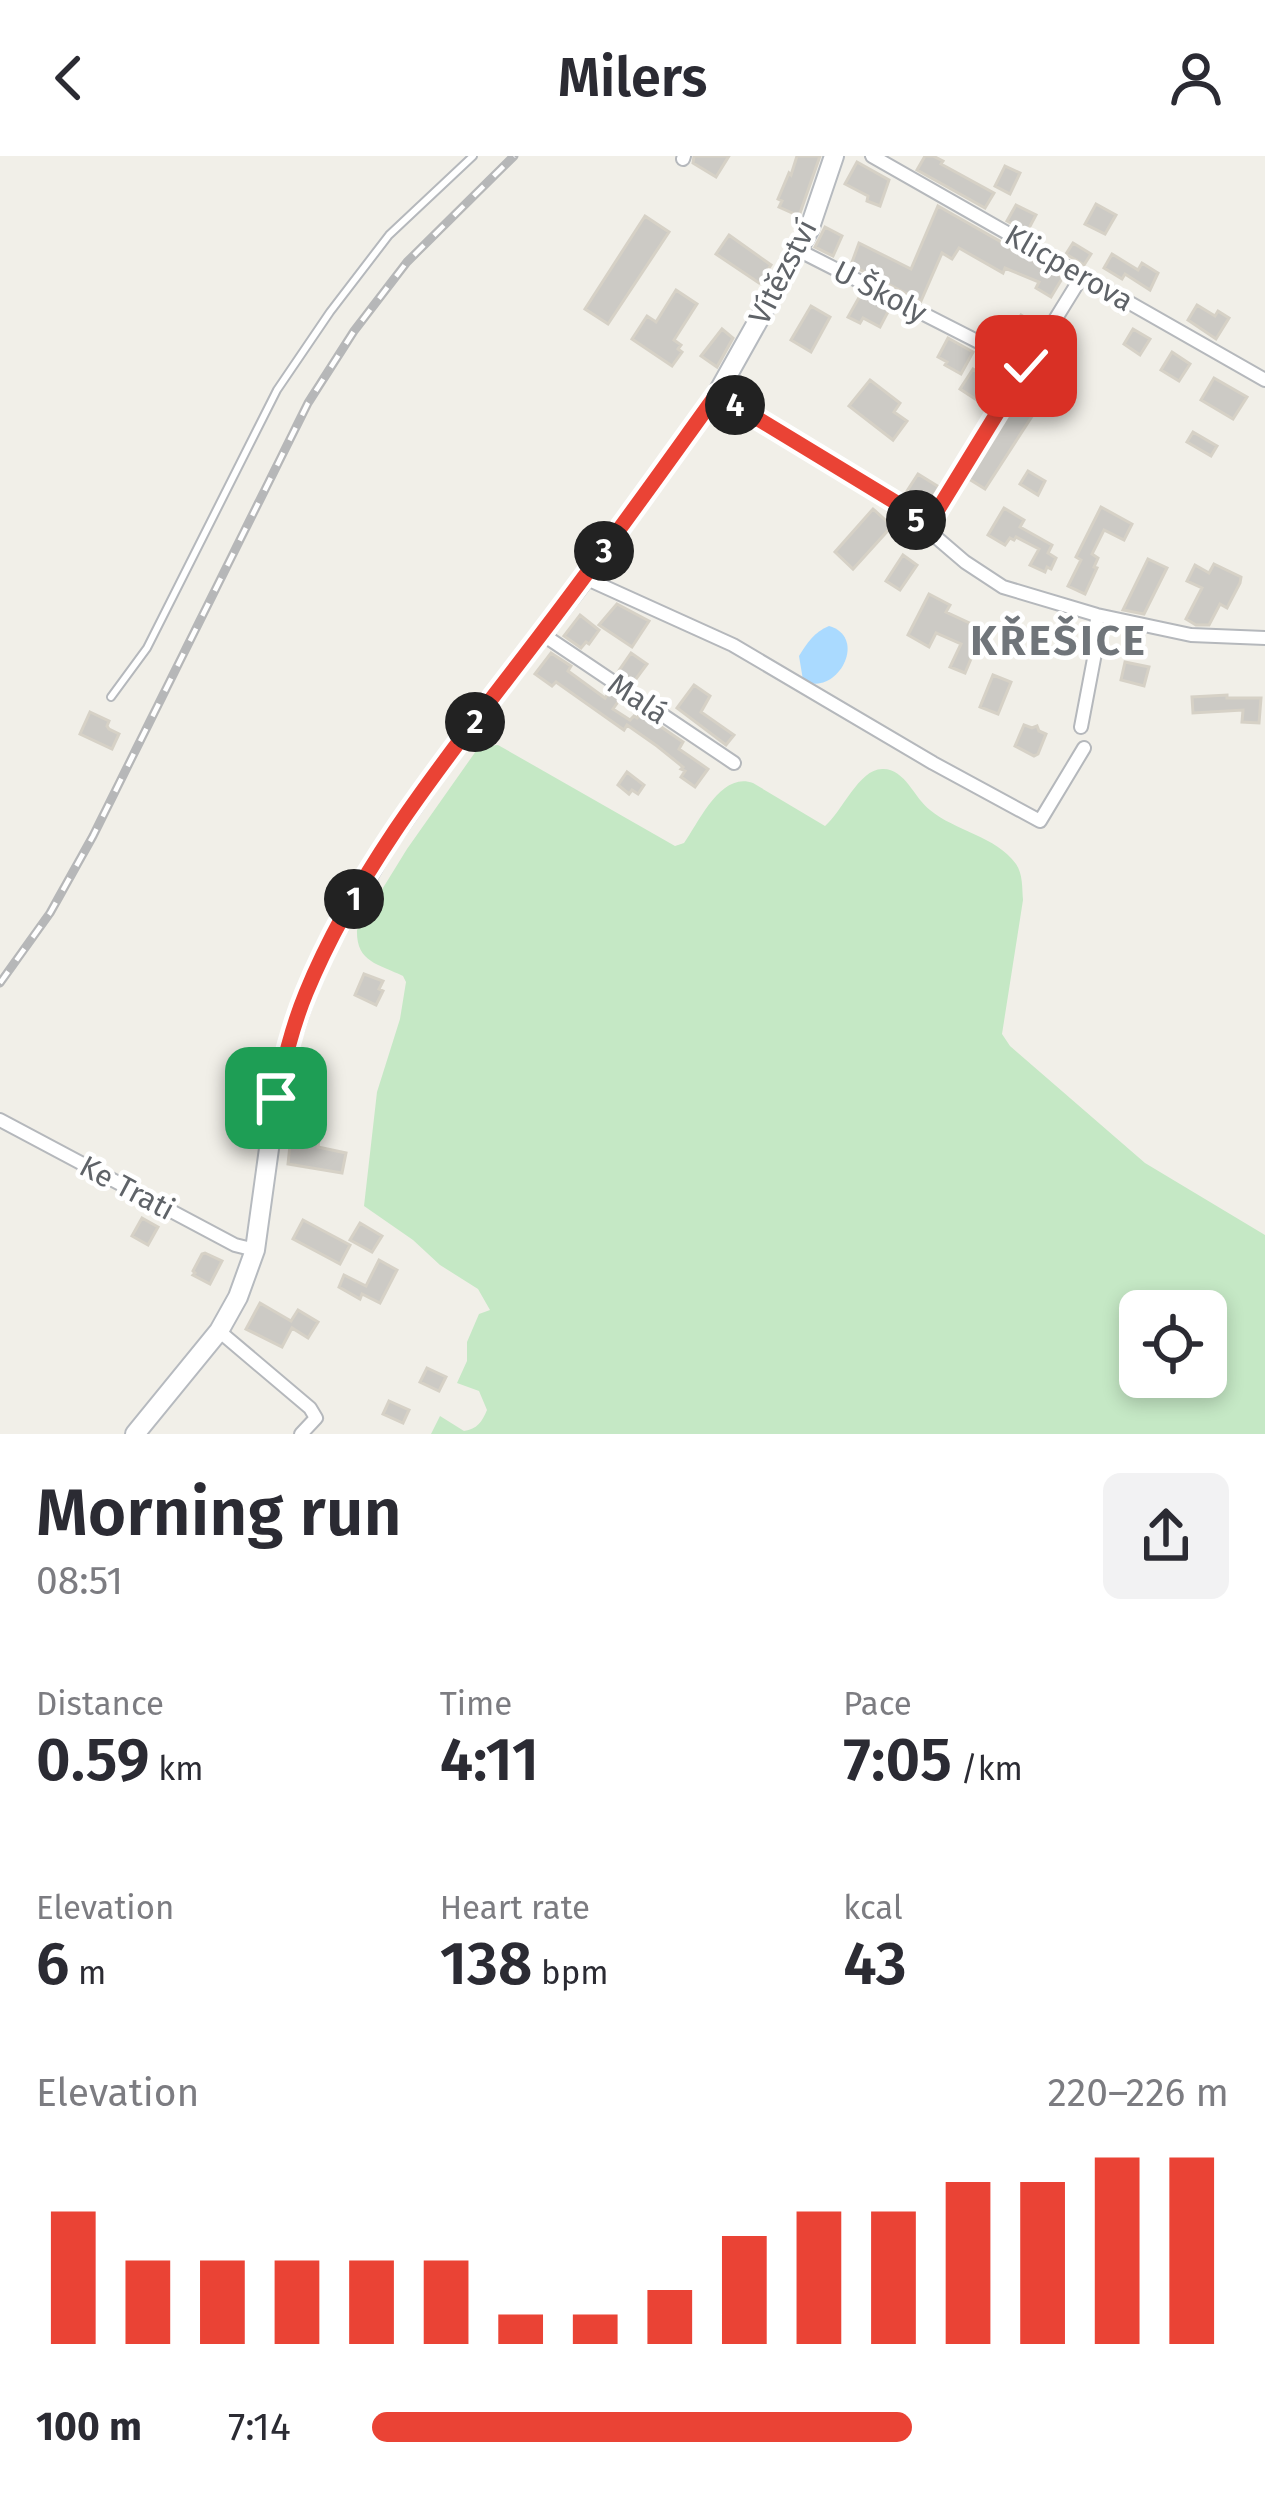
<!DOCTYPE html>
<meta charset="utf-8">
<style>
:root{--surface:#fff;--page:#f2f2f3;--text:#2b2b33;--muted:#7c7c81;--accent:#ea4335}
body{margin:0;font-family:"Fira Sans",sans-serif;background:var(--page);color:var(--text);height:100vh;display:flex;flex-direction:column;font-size:45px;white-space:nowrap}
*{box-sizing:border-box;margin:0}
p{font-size:39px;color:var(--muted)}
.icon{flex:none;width:66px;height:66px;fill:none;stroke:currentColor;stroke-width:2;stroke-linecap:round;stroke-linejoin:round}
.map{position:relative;height:1278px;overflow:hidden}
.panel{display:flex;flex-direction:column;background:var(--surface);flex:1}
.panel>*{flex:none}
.fabs{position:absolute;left:1119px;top:1134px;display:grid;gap:24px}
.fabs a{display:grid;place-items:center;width:108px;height:108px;border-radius:18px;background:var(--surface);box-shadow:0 6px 18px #0003;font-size:60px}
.pin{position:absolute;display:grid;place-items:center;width:102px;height:102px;color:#fff;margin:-51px;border-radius:24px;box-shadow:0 6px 18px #0006}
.km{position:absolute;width:60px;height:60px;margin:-30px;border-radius:50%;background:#222;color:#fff;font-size:33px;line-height:60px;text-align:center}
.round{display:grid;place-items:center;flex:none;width:126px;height:126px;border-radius:18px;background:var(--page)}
.summary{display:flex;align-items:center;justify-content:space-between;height:204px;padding:0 36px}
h1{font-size:66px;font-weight:600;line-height:90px}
.figures{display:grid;grid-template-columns:repeat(3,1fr);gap:18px;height:204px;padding:12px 36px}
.figures div{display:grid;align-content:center}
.figures b{font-size:60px;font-weight:600}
.figures small{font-size:33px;font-weight:400}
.figures p{font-size:33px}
.chart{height:336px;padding:24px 36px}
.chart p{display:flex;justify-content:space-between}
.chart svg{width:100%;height:216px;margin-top:12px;stroke:var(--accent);stroke-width:6}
ul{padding:0 36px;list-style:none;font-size:39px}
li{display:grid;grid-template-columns:192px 144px 1fr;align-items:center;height:90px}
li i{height:30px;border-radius:15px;background:var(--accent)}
header{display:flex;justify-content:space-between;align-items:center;height:156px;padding:0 36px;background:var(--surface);font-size:54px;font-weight:600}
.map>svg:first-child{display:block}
.green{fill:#c5e8c5;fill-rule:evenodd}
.water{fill:#aadaff}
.building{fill:#cccac5;stroke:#d6d1c6;stroke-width:3}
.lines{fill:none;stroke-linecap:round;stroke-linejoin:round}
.service-casing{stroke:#b5b8bc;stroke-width:10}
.minor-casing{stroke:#b5b8bc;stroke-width:16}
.secondary-casing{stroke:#b6babf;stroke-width:22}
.service{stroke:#fff;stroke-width:6}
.minor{stroke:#fff;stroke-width:12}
.secondary{stroke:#fff;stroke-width:18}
.rail-casing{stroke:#b6b7b8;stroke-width:9}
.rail{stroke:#fff;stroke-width:4.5;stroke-dasharray:14;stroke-linecap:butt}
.route-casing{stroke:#fff;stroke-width:24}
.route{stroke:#ea4335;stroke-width:15}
.labels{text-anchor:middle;stroke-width:9;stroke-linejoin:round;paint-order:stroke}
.street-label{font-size:30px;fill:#5f6368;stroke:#fff}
.district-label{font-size:42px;font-weight:bold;letter-spacing:3px;fill:#70757a;stroke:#fff}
</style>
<header><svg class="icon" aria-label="back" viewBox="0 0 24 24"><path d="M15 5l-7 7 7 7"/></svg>Milers<svg class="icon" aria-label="person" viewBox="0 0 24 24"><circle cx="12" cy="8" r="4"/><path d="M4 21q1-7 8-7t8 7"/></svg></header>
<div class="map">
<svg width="1265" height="1278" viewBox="0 0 1265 1278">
<rect width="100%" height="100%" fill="#f1efe8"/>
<path class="green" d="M498,589L675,690L684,687C699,666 721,615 753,627L825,670C842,656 859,613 882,613C905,612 914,642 930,654C955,675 996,680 1016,708C1023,718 1022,732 1023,744L1002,878L1010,890L1145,1007L1265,1079V1278H431L440,1260L464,1275C477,1273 482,1266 487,1254L479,1235L457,1227L467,1205V1186L479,1158L490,1154L478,1133L440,1109L413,1084L364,1050L377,936L400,863L406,826L403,820C378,808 356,806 357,774L407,693L476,595L484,590ZM1206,1155V1221H1140V1155Z"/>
<path class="water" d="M829,470C870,482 835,543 803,524L799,500C807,487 814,476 829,470Z"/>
<path class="building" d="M694,0H729L716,21L693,7Z
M797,0H820L799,60L779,51L782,45L778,43L789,17L791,19Z
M925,0H933L943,5L941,8L994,37L985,52L917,14Z
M857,6L889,24L880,50L867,45L868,40L845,28Z
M1005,10L1020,17L1010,38L995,30Z
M1096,48L1116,59L1105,78L1085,68Z
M1016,49L1036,59L1027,76L1007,65Z
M938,50L1063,121L1051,141L1036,132L1039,126L1005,112L1003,117L959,92L952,103L942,97L921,145L851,109L859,87L911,113Z
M645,60L669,76L608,168L585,153Z
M825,71L842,80L833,100L815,91Z
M729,79L771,109L759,127L716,98Z
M1073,87L1091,98L1084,109L1066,98Z
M1112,98L1138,114L1142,107L1158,117L1150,134L1125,118L1122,123L1104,112Z
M676,134L697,148L674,184L681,189L678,193L682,196L672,210L632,183L647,160L656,166Z
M861,138L890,152L880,171L863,162L860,167L848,161Z
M1197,149L1215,160L1218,155L1229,162L1216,183L1188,164Z
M811,150L830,161L811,196L791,184Z
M1021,159L1035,168L1022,190L1007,181Z
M722,173L733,182L717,211L701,200Z
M1133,173L1150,183L1140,199L1124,188Z
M948,182L973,196L961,218L945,209L947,206L938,201Z
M1172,196L1190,208L1179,225L1161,214Z
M973,213L997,229L995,232L999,235L989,252L960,233Z
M1214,222L1247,241L1233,263L1201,244Z
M870,224L900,247L894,256L907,265L893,284L849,250Z
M1028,228L1042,237L1034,249L1038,251L985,333L969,323Z
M1193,276L1217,290L1211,300L1187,286Z
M1028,315L1045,325L1038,339L1020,328Z
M918,318L939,331L928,349L907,335Z
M1101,351L1132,368L1124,384L1104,374L1092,398L1098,402L1094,411L1097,412L1085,438L1068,430L1081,404L1076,401Z
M1004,352L1024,364L1020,371L1052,389L1048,397L1056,402L1051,413L1047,411L1045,416L1030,409L1039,393L1016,381L1014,384L1010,382L1005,389L988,379Z
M873,353L892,370L853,413L835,396Z
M903,399L917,409L900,434L886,425Z
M1148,403L1167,412L1144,458L1123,454Z
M1214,408L1241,421L1240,427L1227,452L1220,448L1209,469H1196L1186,463L1202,432L1187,425L1195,409L1209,417Z
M929,438L950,449L946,456L978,471L973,482L977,484L973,498L965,517L950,511L961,488L936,477L929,491L908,479Z
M617,448L649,465L632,491L599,469Z
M580,459L599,474L589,488L586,486L581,492L564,480Z
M551,497L571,510L568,515L605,542L609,536L620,543L613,553L630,564L634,560L637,562L641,557L683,586L679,593L708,613L695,631L681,621L685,615L681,613L683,611L657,590L627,569L624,574L556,526L552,530L535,518Z
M631,497L647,508L633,527L618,516Z
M1125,506L1149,511L1144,530L1121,524Z
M993,519L1011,526L998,558L980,551Z
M694,529L710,540L701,556L734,579L726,589L677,552Z
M1227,539V542H1261L1259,567L1242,566L1243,554L1193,557L1192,541Z
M90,556L109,565L107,570L109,573L119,578L112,593L80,578Z
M1024,569L1032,572L1037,570L1039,575L1046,578L1038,598L1034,600L1015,590Z
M627,616L644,629L638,638L632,634L629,638L618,629Z
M364,818L383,825L379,833L383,835L376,849L355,839Z
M291,980L319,983L318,991L346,997L342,1017L288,1008Z
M142,1062L158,1071L148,1089L132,1080Z
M303,1064L350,1089L340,1108L293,1083Z
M360,1067L382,1080L372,1096L350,1084Z
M205,1097L222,1105L210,1128L193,1119L195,1117L193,1115L202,1098Z
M379,1104L397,1114L380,1147L362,1138L360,1143L339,1131L344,1119L366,1130Z
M260,1147L291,1165L298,1154L318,1166L308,1182L292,1172L282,1191L246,1173Z
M427,1212L446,1221L439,1235L420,1226Z
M389,1245L409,1254L403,1267L383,1258Z"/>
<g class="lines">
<defs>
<path id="service" d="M111,541L147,492L277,234L330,156L389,79L473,0"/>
<path id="minor" d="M872,0L1265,224
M683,3L684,0
M798,94L1026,210
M717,238L895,346L965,406L1003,431L1097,459L1191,479L1265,482
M926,373L1082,120
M585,422L733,489L933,607L1040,665L1084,592
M542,478L734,607
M1081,571L1096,492L1097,459
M0,964L235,1089L255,1094
M219,1175L310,1252L316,1262L301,1278"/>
<path id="secondary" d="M135,1278L219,1175L238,1141L255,1094L276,942L288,891L305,840L326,792L384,692L446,603L585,422L717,238L809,74L834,0"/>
</defs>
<use href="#service" class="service-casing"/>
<use href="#minor" class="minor-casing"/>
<use href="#secondary" class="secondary-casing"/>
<use href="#service" class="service"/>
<use href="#minor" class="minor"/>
<use href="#secondary" class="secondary"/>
<defs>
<path id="rail" d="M0,827L50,757L93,680L308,247L354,175L407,106L514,0"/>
</defs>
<use href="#rail" class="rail-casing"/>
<use href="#rail" class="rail"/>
</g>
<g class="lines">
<defs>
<path id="route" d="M276,942C284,906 292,871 306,837C361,703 458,588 545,473C604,396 660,317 717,238L895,346L926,373L1026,210"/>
</defs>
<use href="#route" class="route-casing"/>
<use href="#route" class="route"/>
</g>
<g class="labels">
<g class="street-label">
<text transform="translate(1069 112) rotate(30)" y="10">Klicperova</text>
<text transform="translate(783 116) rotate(-63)" y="10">Vítězství</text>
<text transform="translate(880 136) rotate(27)" y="10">U Školy</text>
<text transform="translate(638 543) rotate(34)" y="10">Malá</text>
<text transform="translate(127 1032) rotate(28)" y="10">Ke Trati</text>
</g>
<g class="district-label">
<text x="1059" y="499">KŘEŠICE</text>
</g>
</g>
</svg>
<div class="fabs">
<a><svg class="icon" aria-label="locate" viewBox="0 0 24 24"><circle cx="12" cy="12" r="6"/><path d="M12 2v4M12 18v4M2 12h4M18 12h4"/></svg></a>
</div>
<div class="pin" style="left:276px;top:942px;background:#1e9e55"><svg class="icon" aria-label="arrive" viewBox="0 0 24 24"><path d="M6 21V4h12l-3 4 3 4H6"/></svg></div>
<div class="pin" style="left:1026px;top:210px;background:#d93025"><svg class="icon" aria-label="check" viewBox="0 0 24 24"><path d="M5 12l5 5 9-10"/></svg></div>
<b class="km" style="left:354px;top:743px">1</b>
<b class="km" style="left:475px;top:566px">2</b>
<b class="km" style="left:604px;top:395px">3</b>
<b class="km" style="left:735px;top:249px">4</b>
<b class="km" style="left:916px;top:364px">5</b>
</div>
<section class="panel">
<div class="summary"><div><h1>Morning run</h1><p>08:51</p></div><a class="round"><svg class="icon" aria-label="share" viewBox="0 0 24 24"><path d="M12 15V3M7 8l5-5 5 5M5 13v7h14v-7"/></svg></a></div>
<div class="figures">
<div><p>Distance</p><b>0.59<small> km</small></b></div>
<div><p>Time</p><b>4:11</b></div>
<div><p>Pace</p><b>7:05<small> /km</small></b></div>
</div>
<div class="figures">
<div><p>Elevation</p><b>6<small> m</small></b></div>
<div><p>Heart rate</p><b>138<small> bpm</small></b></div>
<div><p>kcal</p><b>43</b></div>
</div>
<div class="chart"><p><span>Elevation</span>220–226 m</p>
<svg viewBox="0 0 160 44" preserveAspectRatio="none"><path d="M5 44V17M15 44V27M25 44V27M35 44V27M45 44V27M55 44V27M65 44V38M75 44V38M85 44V33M95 44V22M105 44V17M115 44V17M125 44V11M135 44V11M145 44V6M155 44V6"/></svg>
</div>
<ul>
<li><b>100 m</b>7:14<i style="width:63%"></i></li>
</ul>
</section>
